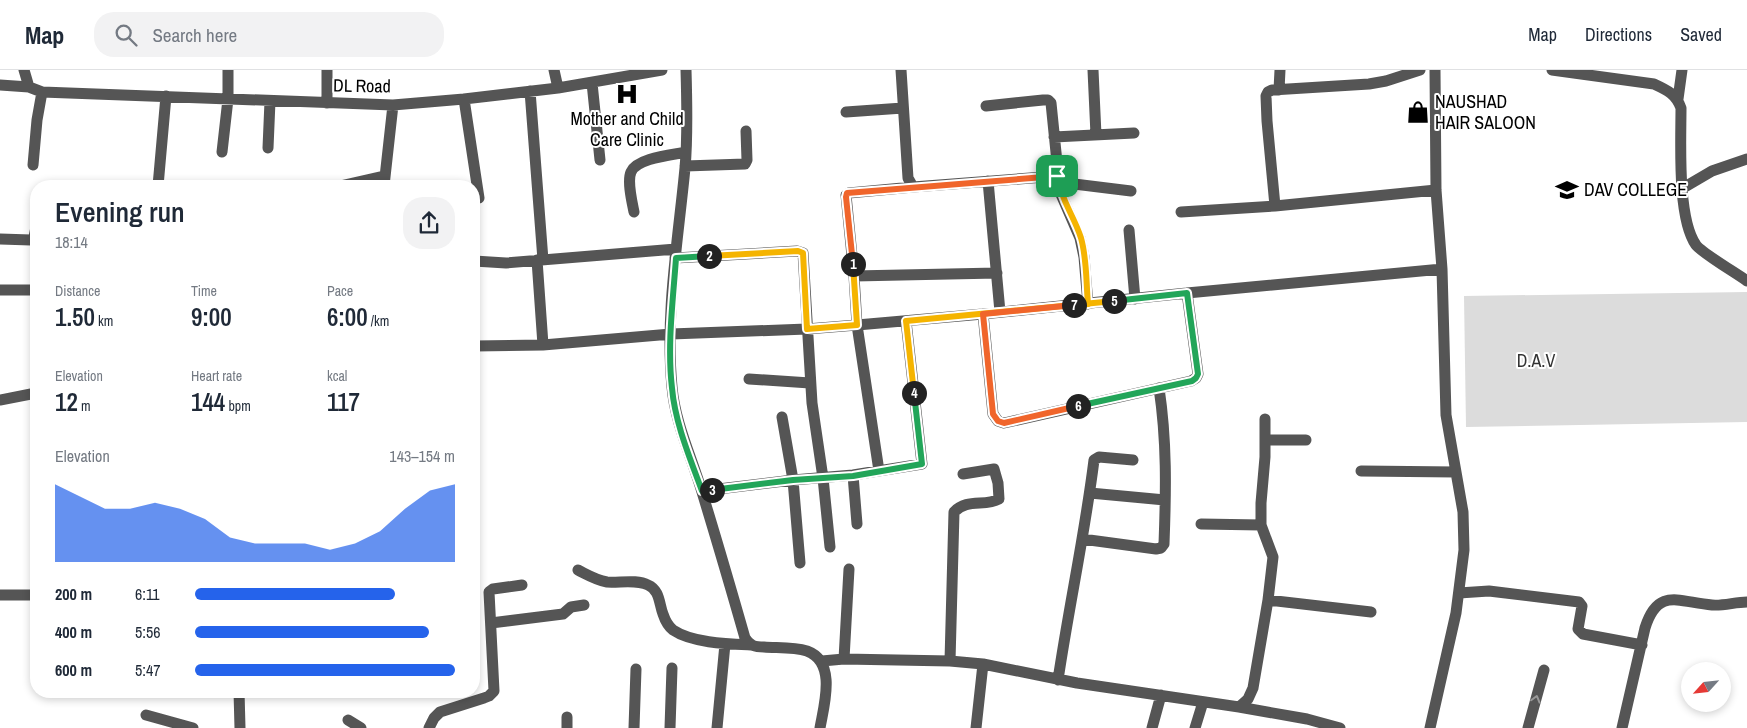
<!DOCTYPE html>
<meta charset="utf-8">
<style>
:root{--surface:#fff;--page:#f2f2f3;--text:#1f2937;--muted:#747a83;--line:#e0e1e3;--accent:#2563eb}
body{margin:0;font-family:"Archivo Narrow",sans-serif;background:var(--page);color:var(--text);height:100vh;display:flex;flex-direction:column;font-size:19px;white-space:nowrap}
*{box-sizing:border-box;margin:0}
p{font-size:16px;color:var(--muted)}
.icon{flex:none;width:28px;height:28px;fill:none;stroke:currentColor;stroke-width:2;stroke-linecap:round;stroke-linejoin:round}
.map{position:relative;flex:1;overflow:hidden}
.sheet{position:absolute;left:30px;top:110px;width:450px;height:518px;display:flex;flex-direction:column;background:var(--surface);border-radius:20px;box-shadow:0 2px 8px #0003}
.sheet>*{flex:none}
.needle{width:32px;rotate:243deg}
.controls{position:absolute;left:1681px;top:592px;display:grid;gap:10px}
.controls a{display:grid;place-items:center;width:50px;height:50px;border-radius:50%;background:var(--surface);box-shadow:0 2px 8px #0003;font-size:25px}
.pin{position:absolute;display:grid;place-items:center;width:42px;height:42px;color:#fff;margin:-21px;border-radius:10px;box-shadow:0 2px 8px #0006}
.km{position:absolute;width:25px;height:25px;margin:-12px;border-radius:50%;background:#222;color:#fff;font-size:14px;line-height:25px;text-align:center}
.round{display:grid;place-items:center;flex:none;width:52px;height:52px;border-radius:20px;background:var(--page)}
.summary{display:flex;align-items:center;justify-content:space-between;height:85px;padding:0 25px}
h1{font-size:28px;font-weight:600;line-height:38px}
.figures{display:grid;grid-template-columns:repeat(3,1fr);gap:8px;height:85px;padding:5px 25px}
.figures div{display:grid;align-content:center}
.figures b{font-size:25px;font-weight:600}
.figures small{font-size:14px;font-weight:400}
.figures p{font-size:14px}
.chart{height:140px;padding:10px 25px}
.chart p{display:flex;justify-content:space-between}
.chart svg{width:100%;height:90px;margin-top:5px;fill:var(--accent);opacity:.7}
ul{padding:0 25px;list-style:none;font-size:16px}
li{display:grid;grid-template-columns:80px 60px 1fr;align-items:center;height:38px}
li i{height:12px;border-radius:6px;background:var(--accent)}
header{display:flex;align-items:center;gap:30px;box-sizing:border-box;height:70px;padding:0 25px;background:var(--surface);border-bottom:1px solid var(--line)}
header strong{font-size:24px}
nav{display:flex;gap:28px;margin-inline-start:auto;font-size:18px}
.search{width:350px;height:45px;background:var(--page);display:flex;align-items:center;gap:12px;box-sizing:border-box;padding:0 18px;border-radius:20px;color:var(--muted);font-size:19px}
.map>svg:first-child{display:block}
.green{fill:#dcdcdc}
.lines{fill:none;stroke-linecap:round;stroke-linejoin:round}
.minor{stroke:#555;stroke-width:11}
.oneway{stroke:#999}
.split-1-casing{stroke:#fff;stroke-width:10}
.split-2-casing{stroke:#fff;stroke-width:10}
.split-3-casing{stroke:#fff;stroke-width:10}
.split-4-casing{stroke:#fff;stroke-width:10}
.split-5-casing{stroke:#fff;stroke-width:10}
.split-6-casing{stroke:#fff;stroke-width:10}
.split-7-casing{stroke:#fff;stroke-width:10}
.split-8-casing{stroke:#fff;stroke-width:10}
.split-1{stroke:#f0652b;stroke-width:6}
.split-2{stroke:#f5b400;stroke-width:6}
.split-3{stroke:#22a559;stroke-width:6}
.split-4{stroke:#22a559;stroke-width:6}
.split-5{stroke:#f5b400;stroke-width:6}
.split-6{stroke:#22a559;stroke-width:6}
.split-7{stroke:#f0652b;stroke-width:6}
.split-8{stroke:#f5b400;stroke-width:6}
.labels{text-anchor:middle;stroke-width:4;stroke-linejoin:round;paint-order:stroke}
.street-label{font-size:18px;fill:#000;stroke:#fff}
.poi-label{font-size:18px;fill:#000;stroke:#fff;text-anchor:start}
.park-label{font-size:18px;fill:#333;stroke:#fff}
</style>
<header>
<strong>Map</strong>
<div class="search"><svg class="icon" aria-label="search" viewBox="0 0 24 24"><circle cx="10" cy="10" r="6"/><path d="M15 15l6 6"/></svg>Search here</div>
<nav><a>Map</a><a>Directions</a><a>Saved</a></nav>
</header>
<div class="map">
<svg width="1747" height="658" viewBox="0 0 1747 658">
<rect width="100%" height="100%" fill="#fff"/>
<path class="green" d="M1747,222V352L1466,357L1464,226Z"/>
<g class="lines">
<path class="minor" d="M24,0L29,17
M327,0V33
M554,0L558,18
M686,0C687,33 688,66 685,98C678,171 665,244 672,317C675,353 692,388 702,422C717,471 731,519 745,568C750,576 755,577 764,577C778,578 794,577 807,581C837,592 824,635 820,658
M901,0L908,108L913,117L1057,106
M1093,0L1096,65
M1552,0L1654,14C1667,20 1676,24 1681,38C1681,72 1677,148 1696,175C1702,183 1736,203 1747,211
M592,13L600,90
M0,15L29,17L42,22L393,35L464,29L558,18L662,0
M1279,20L1280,0
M530,21L543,190
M464,29L479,128
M1678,29L1682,0
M986,36L1043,30H1048L1051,33L1060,122L1080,168L1084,187L1088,234
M846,42L903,38
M1054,67L1134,63
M268,78L270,31
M222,82L228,29V0
M33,95L37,50L42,22
M685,96L745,94L747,90L746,61
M988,111L1000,242
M1058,112L1131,121
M158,116L166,26
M340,116L384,106
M384,116L393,35
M1683,118L1712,101L1747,89
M1275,136L1267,51L1266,26L1268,22L1272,20L1369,14L1386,11L1420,0
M634,142C632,132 627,111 631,102C637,88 672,85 686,82
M1181,142L1275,136L1436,120
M1129,160L1135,229
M0,169L31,170L34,167L36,157
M675,188L797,181L803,183L812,333L823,408L830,477
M537,190L543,275
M474,191L506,193L676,179
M854,206L997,203
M0,220H36
M983,244L993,344L998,351L1004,353L1191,311L1196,308L1198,304L1187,223
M474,276L543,275L671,264L807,259L857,255L983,244L1187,223L1442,199
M749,309L810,313
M0,330L36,323
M782,347L793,410L800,493
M1265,370H1306
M879,401L857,255L854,206L846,125L849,123L913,117
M1361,401L1456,402
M853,405L857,454
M702,421L793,410L853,405L922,394L906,251
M1090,423L1165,430
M1201,454L1261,455
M1082,469L1156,479L1161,478L1164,474C1166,421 1167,371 1159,318
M578,500C588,505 596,510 607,512C619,513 637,509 648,515C660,520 659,534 663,544C665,550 668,556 673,560C692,573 729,574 751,575
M1459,523L1489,521L1579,532L1582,536L1578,559L1583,564L1642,575
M0,525H36
M1268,530L1371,542
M491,553L563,544L571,537L584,535
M844,589L849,499
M822,591L844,589L950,591L983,594L1077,613L1239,637L1307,649L1340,658
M950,591L954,442C967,428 985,437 999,429L998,413L994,399L963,404
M1058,610C1069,536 1085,463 1094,390L1099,387L1133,390
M239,621L240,658
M1239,637L1248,629L1253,618L1268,530L1273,487L1261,455V433L1265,387V349
M146,645L193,658
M567,647V658
M348,650L361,658
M429,658L434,648L440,642L484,628L489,626L494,621L489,522L493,519L522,515
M634,658L636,599
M670,658L672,598
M717,658L725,574
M976,658L983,594
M1152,658L1161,625
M1195,658L1203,632
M1430,658L1456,543L1464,480L1463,442L1446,345L1442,199L1436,120L1435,0
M1528,658L1544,600
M1622,658L1645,558C1658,517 1678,532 1712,535C1724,536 1735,532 1747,532"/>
</g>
<defs><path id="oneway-chevron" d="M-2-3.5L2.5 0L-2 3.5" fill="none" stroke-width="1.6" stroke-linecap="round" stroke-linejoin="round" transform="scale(1.25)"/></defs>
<use class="oneway" href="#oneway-chevron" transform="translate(1536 629) rotate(-75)"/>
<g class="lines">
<defs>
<path id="split-1" d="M853,194L846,127L847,123L1057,106"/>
<path id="split-2" d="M709,186L798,181L803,183L807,259L857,255L853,194"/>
<path id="split-3" d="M709,186L676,188C673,231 667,275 672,318C675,353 690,388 702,421L712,420"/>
<path id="split-4" d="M712,420L793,410L853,406L922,394L914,323"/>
<path id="split-5" d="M914,323L906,251L1114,231"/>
<path id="split-6" d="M1078,336L1192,311L1196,308L1198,304L1187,223L1114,231"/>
<path id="split-7" d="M1074,235L983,244L993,344L998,351L1004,353L1078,336"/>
<path id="split-8" d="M1057,106C1061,130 1074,146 1081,168C1087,189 1086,212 1088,234L1074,235"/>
</defs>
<use href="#split-1" class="split-1-casing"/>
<use href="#split-2" class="split-2-casing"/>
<use href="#split-3" class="split-3-casing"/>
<use href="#split-4" class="split-4-casing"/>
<use href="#split-5" class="split-5-casing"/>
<use href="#split-6" class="split-6-casing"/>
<use href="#split-7" class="split-7-casing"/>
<use href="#split-8" class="split-8-casing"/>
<use href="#split-1" class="split-1"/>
<use href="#split-2" class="split-2"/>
<use href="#split-3" class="split-3"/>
<use href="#split-4" class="split-4"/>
<use href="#split-5" class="split-5"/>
<use href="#split-6" class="split-6"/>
<use href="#split-7" class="split-7"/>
<use href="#split-8" class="split-8"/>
</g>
<defs>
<symbol id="hospital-bare" viewBox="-9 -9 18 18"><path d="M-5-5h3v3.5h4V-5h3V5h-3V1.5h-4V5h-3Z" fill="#000" stroke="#fff" stroke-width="2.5" paint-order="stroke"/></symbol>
<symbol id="shop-bare" viewBox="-9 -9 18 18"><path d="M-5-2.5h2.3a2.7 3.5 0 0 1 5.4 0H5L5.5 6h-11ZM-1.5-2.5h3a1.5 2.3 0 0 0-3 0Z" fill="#000" stroke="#fff" stroke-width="2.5" paint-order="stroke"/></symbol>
<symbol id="university-bare" viewBox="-9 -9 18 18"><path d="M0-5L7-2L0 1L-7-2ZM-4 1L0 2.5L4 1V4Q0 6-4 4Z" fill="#000" stroke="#fff" stroke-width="2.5" paint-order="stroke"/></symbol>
</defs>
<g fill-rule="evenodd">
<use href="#hospital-bare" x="611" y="8" width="32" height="32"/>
<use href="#shop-bare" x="1402" y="26" width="32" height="32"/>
<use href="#university-bare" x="1551" y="104" width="32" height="32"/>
</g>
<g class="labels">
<g class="street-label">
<text transform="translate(362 16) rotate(1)" y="6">DL Road</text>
</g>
<g class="poi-label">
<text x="1435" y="38">NAUSHAD<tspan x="1435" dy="21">HAIR SALOON</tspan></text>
<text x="627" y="55" text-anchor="middle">Mother and Child<tspan x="627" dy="21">Care Clinic</tspan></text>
<text x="1584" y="126">DAV COLLEGE</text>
</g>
<g class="park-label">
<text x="1536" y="297">D.A.V</text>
</g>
</g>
</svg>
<div class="controls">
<a><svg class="needle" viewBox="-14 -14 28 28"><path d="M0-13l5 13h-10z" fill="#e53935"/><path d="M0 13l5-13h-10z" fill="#747a83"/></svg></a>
</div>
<div class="pin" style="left:1057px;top:106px;background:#1e9e55"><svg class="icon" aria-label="arrive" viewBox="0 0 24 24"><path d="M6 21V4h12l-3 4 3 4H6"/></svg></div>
<b class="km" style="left:853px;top:194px">1</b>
<b class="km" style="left:709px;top:186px">2</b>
<b class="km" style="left:712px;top:420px">3</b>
<b class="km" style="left:914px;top:323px">4</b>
<b class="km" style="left:1114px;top:231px">5</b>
<b class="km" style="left:1078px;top:336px">6</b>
<b class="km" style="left:1074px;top:235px">7</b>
<section class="sheet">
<div class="summary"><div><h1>Evening run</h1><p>18:14</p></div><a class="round"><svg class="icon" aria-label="share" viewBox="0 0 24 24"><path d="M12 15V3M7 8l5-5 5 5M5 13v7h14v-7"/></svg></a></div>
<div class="figures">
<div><p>Distance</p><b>1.50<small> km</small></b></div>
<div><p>Time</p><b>9:00</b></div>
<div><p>Pace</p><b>6:00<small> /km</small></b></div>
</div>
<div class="figures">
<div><p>Elevation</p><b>12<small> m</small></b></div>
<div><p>Heart rate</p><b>144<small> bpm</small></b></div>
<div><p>kcal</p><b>117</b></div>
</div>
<div class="chart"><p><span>Elevation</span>143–154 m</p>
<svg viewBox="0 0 160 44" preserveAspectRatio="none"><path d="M0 44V6L10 12L20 18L30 18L40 15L50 18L60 23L70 32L80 35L90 35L100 35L110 38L120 35L130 29L140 18L150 9L160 6V44z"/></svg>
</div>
<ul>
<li><b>200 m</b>6:11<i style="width:77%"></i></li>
<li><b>400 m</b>5:56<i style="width:90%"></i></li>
<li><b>600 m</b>5:47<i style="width:100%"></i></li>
</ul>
</section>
</div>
